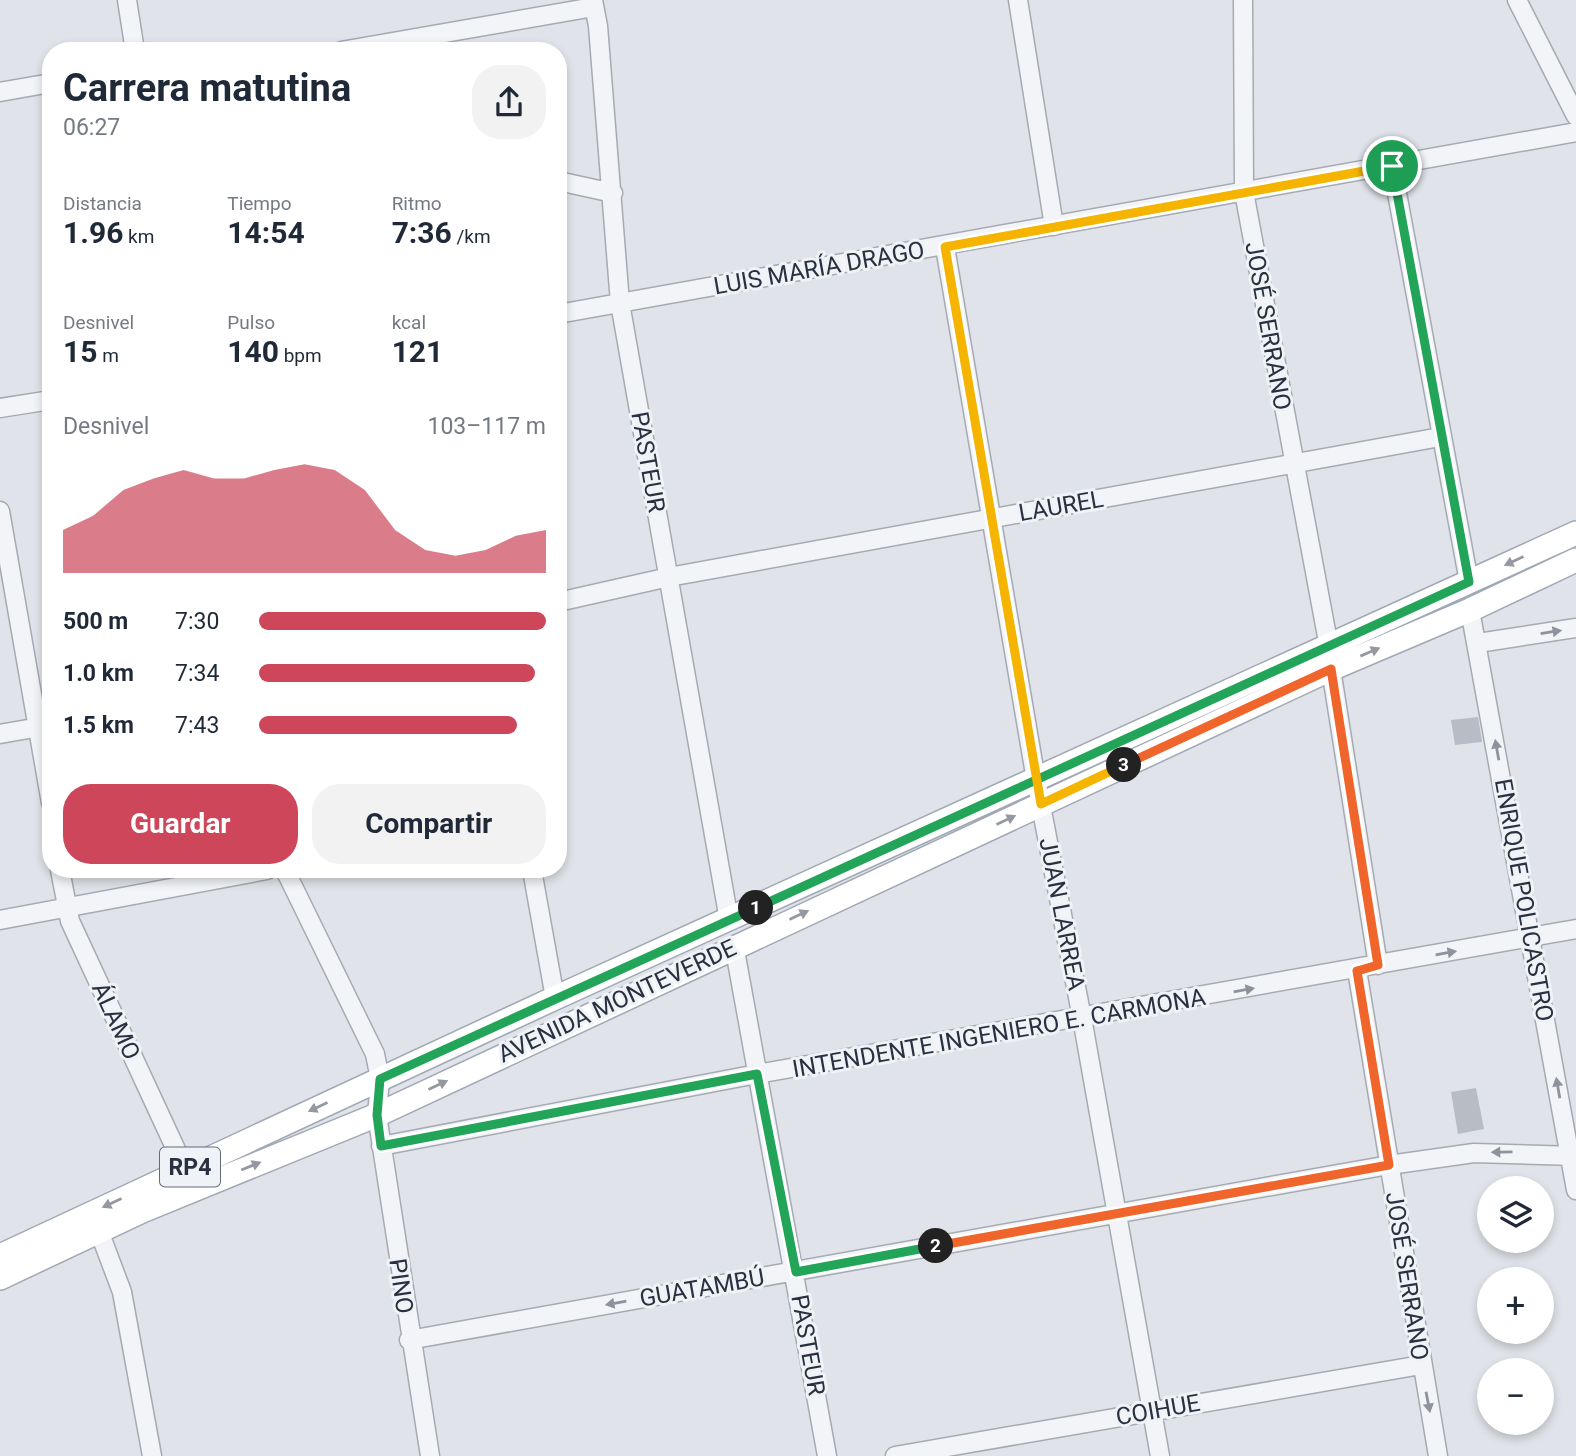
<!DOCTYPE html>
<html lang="es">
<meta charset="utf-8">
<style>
:root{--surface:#fff;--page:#f2f2f3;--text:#1f2937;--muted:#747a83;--accent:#cd465a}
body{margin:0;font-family:Roboto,sans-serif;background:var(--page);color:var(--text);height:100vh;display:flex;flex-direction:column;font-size:26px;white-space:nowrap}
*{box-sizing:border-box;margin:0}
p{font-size:23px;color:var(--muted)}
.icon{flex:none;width:38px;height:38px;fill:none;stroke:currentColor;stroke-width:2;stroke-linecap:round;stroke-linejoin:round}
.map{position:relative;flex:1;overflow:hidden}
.panel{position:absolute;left:42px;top:42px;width:525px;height:836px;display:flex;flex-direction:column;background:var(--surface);border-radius:28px;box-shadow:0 4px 10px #0003}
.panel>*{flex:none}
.fabs{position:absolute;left:1477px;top:1176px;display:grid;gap:14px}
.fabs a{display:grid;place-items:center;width:77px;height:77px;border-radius:50%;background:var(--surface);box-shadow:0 4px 10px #0003;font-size:35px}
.pin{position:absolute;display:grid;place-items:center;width:60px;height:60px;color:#fff;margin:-30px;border:4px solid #fff;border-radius:50%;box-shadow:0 2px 7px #0007}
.km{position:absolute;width:35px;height:35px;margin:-18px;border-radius:50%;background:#222;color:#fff;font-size:19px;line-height:35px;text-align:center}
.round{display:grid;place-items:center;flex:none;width:74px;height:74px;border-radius:28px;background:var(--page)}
.overview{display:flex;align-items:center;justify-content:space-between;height:119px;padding:0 21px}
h1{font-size:38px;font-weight:700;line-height:52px}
.figures{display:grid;grid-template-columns:repeat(3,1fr);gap:10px;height:119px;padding:7px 21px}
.figures div{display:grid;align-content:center}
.figures b{font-size:30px;font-weight:700}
.figures small{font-size:19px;font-weight:400}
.figures p{font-size:19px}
.chart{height:196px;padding:14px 21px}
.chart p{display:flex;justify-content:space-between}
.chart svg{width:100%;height:126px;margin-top:7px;fill:var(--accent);opacity:.7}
.action{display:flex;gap:14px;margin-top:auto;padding:14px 21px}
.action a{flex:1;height:80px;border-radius:28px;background:var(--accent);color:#fff;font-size:28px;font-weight:700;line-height:80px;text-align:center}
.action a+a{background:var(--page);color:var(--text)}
ul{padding:0 21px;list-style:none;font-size:23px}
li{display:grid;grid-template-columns:112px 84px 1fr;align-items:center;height:52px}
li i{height:18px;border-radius:9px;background:var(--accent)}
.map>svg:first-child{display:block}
.building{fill:#b7bcc5}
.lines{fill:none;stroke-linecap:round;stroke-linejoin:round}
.minor-casing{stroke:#a5aab3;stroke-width:21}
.major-casing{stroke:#9fa8b4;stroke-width:26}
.minor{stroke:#f2f4f7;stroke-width:18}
.major{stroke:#fff;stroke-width:23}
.oneway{fill:#9498a0}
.oneway2{fill:#8e929c}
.split-1-casing{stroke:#fff;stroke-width:14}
.split-2-casing{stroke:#fff;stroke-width:14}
.split-3-casing{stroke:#fff;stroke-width:14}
.split-4-casing{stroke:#fff;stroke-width:14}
.split-1{stroke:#22a559;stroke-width:9}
.split-2{stroke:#22a559;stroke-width:9}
.split-3{stroke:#f0652b;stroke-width:9}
.split-4{stroke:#f5b400;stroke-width:9}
.labels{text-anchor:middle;stroke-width:6;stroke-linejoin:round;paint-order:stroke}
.shield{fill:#eff2f6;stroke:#646b77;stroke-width:2}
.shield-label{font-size:23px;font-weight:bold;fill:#293140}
.street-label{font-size:24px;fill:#293140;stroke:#eff2f6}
</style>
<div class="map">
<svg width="1576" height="1456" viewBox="0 0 1576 1456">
<rect width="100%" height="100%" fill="#e0e3e9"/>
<path class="building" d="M1478,717L1482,742L1455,745L1451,720Z
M1476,1088L1484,1129L1458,1134L1451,1092Z"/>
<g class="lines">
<defs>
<path id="minor" d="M127,0L135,51
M593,0L598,26L620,303L729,920
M1018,0L1054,226
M1243,0L1244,192L1329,647
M1517,0L1576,116
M341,51L594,7
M0,92L51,83
M1392,166L1469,582
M558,181L613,193
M945,247L1036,780L1082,1018L1160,1456
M558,314L1576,132
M0,408L51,400
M0,511L51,803
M558,602L669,577L1440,437
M1470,610L1576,1190
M1478,643L1576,628
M1331,669L1378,965
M0,734L51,725
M60,870L70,921L185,1169
M285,870L375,1054L380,1079L377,1115L430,1456
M532,870L555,998
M0,920L267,870
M734,945L827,1456
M1357,970L1438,1456
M381,1146L757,1074L1576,929
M99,1231L122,1292L152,1456
M409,1340L1389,1165L1474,1153L1576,1156
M895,1456L1421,1365"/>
<path id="major" d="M0,1256L555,998L1576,533
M0,1278L142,1211L377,1115L1331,669L1470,610L1576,560"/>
</defs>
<use href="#minor" class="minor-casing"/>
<use href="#major" class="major-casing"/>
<use href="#minor" class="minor"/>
<use href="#major" class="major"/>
</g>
<defs><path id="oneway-solid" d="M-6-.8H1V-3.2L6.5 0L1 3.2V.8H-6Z" transform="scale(1.75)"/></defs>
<g class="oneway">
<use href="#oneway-solid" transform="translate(1514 561) rotate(155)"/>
<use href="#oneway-solid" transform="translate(1370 652) rotate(-23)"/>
<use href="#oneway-solid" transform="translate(1006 820) rotate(-25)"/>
<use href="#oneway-solid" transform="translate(799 915) rotate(-25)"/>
<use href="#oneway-solid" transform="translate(438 1085) rotate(-25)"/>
<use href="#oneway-solid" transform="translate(318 1107) rotate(155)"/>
<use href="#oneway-solid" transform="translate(251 1166) rotate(-22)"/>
<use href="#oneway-solid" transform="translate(112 1203) rotate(155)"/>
</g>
<g class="oneway2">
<use href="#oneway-solid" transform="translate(1551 632) rotate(-9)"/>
<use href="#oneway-solid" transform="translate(1497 750) rotate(-100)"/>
<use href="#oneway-solid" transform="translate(1446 953) rotate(-10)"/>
<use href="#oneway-solid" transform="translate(1244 990) rotate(-10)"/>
<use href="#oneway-solid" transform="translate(1558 1088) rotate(-100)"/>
<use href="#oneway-solid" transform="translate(1502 1152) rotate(179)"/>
<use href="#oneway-solid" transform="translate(616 1303) rotate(170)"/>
<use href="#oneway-solid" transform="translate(1428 1402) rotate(79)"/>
</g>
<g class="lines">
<defs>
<path id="split-1" d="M756,908L1469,582L1392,166"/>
<path id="split-2" d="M756,908L380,1079L377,1115L381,1146L757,1074L796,1272L936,1246"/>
<path id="split-3" d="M936,1246L1389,1165L1357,971L1378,965L1331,669L1124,765"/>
<path id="split-4" d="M1124,765L1041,804L945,247L1392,166"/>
</defs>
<use href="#split-1" class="split-1-casing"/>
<use href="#split-2" class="split-2-casing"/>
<use href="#split-3" class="split-3-casing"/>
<use href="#split-4" class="split-4-casing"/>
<use href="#split-1" class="split-1"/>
<use href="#split-2" class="split-2"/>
<use href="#split-3" class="split-3"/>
<use href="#split-4" class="split-4"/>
</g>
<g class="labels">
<rect class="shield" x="160" y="1147.5" width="60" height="39" rx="5"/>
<g class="shield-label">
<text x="190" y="1175">RP4</text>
</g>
<g class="street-label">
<text transform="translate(819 268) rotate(-10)" y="8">LUIS MARÍA DRAGO</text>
<text transform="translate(1268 326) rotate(80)" y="8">JOSÉ SERRANO</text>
<text transform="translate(648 462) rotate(80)" y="8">PASTEUR</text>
<text transform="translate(1061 506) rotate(-10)" y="8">LAUREL</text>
<text transform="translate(1524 900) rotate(80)" y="8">ENRIQUE POLICASTRO</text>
<text transform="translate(1062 914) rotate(79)" y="8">JUAN LARREA</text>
<text transform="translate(617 1001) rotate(-25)" y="8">AVENIDA MONTEVERDE</text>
<text transform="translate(116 1021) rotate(65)" y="8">ÁLAMO</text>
<text transform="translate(999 1033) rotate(-10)" y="8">INTENDENTE INGENIERO E. CARMONA</text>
<text transform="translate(1407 1276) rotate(81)" y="8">JOSÉ SERRANO</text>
<text transform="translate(401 1286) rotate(82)" y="8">PINO</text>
<text transform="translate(702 1288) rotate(-10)" y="8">GUATAMBÚ</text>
<text transform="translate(808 1345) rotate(80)" y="8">PASTEUR</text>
<text transform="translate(1158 1410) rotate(-10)" y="8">COIHUE</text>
</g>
</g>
</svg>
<div class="fabs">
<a><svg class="icon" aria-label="layers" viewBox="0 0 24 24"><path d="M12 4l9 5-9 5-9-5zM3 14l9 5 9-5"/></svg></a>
<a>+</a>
<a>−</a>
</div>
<div class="pin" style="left:1392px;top:166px;background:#1e9e55"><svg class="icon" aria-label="arrive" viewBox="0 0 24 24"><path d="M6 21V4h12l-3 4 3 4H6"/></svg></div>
<b class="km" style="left:756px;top:908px">1</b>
<b class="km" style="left:936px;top:1246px">2</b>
<b class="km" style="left:1124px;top:765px">3</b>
<section class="panel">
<div class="overview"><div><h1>Carrera matutina</h1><p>06:27</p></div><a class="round"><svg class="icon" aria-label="share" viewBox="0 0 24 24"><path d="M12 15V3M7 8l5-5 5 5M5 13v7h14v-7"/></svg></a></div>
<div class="figures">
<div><p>Distancia</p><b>1.96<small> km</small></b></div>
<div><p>Tiempo</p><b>14:54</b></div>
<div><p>Ritmo</p><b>7:36<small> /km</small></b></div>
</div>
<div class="figures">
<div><p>Desnivel</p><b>15<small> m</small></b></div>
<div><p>Pulso</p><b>140<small> bpm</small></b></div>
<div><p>kcal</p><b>121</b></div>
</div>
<div class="chart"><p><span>Desnivel</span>103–117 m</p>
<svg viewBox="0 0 160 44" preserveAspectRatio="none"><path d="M0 44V29L10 24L20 15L30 11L40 8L50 11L60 11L70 8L80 6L90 8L100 15L110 29L120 36L130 38L140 36L150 31L160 29V44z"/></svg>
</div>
<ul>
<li><b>500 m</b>7:30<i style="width:100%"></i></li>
<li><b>1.0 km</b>7:34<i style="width:96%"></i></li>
<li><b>1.5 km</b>7:43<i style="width:90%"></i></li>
</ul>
<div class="action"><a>Guardar</a><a>Compartir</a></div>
</section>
</div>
